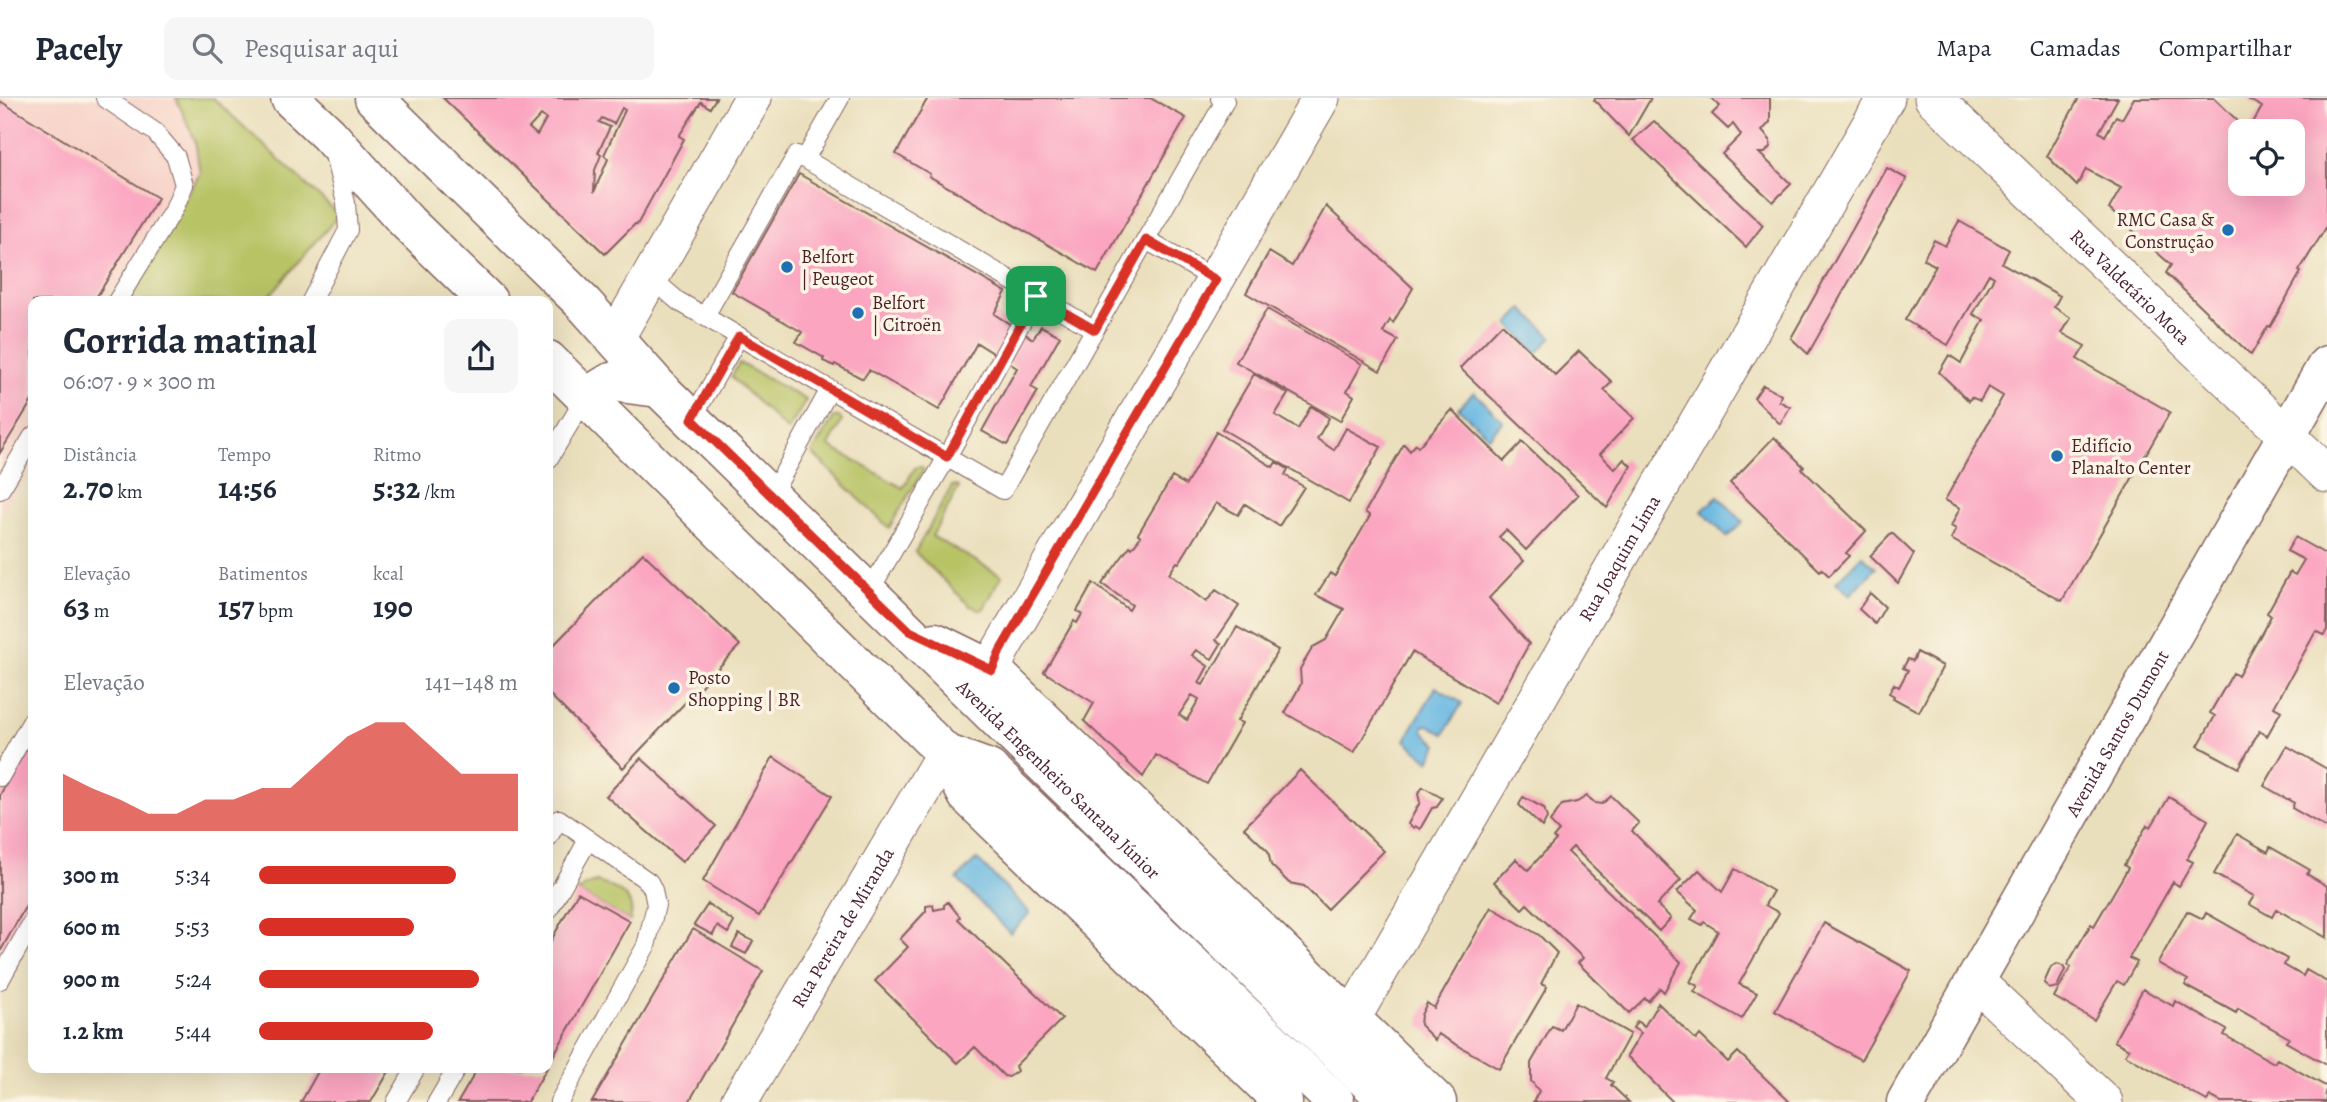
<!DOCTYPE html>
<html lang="pt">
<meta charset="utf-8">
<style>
:root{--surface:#fff;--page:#f6f6f7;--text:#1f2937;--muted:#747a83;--line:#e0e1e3;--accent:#d93025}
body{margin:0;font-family:Alegreya,serif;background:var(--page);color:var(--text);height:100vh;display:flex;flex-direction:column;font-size:26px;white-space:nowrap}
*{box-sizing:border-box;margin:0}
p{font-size:23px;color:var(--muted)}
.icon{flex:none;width:38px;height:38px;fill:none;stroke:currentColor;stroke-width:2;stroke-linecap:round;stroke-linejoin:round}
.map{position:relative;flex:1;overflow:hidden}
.side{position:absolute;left:28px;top:198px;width:525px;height:777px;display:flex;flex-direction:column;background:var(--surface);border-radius:14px;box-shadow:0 7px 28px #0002}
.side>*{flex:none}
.tools{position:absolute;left:2228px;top:21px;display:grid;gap:14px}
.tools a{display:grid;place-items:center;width:77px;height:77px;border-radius:14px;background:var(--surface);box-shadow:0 7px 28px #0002;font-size:35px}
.pin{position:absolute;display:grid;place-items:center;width:60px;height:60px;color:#fff;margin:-30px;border-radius:14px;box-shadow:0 4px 10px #0006}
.round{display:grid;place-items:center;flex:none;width:74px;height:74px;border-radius:14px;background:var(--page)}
.head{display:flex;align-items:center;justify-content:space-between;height:119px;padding:0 35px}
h1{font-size:38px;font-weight:600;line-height:52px}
.stats{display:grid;grid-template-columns:repeat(3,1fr);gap:10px;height:119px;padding:7px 35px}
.stats div{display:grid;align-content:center}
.stats b{font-size:30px;font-weight:600}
.stats small{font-size:19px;font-weight:400}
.stats p{font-size:19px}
.chart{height:196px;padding:14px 35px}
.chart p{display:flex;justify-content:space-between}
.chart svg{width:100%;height:126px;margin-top:7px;fill:var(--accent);opacity:.7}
ul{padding:0 35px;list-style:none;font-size:23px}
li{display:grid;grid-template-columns:112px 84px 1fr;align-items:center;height:52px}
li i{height:18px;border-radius:9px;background:var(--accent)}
header{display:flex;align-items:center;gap:42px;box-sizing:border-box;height:98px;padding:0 35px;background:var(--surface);border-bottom:2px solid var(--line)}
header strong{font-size:33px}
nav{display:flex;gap:38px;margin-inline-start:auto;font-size:24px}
.search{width:490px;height:63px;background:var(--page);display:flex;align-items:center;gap:18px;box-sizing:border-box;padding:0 24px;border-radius:14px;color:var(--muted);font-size:26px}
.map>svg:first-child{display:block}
.built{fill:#f7d1c7}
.green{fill:#b7c365;stroke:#807148;stroke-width:2}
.water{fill:#66b7e1;stroke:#586b86;stroke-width:2}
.building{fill:#fba5c1;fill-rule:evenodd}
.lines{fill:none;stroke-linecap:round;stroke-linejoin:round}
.lane-casing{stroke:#82625e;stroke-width:20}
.street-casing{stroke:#82625e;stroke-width:39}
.primary-casing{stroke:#82625e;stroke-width:41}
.lane{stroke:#fff;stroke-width:18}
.street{stroke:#fff;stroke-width:37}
.primary{stroke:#fff;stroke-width:38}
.route-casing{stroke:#fff;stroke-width:14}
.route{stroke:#d93025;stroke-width:9}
.poi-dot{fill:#1f6fb2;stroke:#fcf5e5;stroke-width:2.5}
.labels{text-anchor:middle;stroke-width:7;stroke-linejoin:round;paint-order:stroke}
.poi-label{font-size:19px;fill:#4a1f2b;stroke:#fcf5e5;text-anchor:start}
.street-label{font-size:19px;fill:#4a1f2b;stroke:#fcf5e5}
</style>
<header>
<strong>Pacely</strong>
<div class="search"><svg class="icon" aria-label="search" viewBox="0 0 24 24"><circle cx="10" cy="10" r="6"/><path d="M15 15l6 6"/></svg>Pesquisar aqui</div>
<nav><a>Mapa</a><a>Camadas</a><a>Compartilhar</a></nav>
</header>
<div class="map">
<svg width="2327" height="1004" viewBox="0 0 2327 1004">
<rect width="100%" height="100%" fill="#fcf5e5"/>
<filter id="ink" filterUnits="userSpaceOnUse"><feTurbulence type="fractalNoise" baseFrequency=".0143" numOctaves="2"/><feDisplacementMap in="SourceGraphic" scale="14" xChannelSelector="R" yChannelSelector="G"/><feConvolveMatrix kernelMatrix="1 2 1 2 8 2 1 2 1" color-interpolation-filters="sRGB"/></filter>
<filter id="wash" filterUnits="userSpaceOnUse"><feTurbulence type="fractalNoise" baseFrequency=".00686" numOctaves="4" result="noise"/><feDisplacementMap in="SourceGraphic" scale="28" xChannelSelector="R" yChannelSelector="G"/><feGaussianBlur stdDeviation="1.57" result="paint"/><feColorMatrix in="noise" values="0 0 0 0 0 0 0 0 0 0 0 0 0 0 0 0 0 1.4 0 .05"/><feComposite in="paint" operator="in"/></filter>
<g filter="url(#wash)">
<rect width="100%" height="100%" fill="#eadfbc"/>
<path class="built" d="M0,0H213L200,75L127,203H33V364L0,418Z"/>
<path class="green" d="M176,0H213L339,117L265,203H127L200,75L195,42Z
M739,265L806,302L788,333L731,279Z
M834,319H839L842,323L829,348L903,390L915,370L919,368L923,370V373L889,430L812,355Z
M956,387L959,390L957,393L932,438L1002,478L984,510L981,512L970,508L915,454L952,388Z
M597,784C617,790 637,799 630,823L578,794L585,788Z"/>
<path class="water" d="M1523,211L1552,239L1537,255L1508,226Z
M1474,294L1503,323L1489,339L1458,310Z
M1718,398L1743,424L1727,439L1702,413Z
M1862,457L1876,470L1850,497L1836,484Z
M1436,589L1462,605L1444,636L1428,627L1423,628V633L1438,647L1429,663L1405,642Z
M977,761L1030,815L1010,835L957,781Z"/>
<g id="blocks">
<path class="building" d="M443,0H716L710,10L701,4L679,38L684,41L637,127L635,126L605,156ZM622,10L625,12L604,57L608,61L594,94L595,72L601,57L598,55L610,29L599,24L602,20L614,26ZM541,17L546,21L537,37L529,30Z
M928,0H1150L1186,20L1097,175L929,78L930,76L896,56Z
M1595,0H1651L1629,38L1594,2Z
M1711,0H1770V24L1762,33L1770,42V49L1765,55H1759L1791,86L1773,104L1722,56L1741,37L1733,26L1728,31L1712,16L1720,8Z
M2079,0H2118L2099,34L2105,38L2116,18L2122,21L2134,0H2214L2248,33L2262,9L2246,0H2327V128L2299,173L2301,174L2270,229L2268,228L2251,257L2166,175L2171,167L2109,111L2121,90L2086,71L2077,88L2047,58ZM2240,33H2292V86H2240Z
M0,3L158,100L94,203H33V301L0,355Z
M1654,23L1763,127L1746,149L1633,42Z
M1887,70L1907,81L1808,256L1791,240Z
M799,76L1006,194L994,216L1033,241L1041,228L1060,238L1031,289L1038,293L1007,347L982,333L1017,270L977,245L939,312L869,272L863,281L835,266L834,268L823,263L824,260L796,244L802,234L732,194Z
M1326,108L1413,190L1393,225L1390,222L1383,234L1398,242L1380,273L1246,195L1269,154L1292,168Z
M1959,123L2009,152L2002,165L2060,198L2054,209L2071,220L2062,235L2085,248L2077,261L2170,314L2062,503L1951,441L1956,431L1951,428L1960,410L1945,402L2003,298L1988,289L1980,303L1971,299L1969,303L1939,274L1949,257L1961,265L1984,222L1973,216L1994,179L1989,176L1948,247L1905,222L1936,168L1923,161L1934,142L1945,148Z
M1267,211L1362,266L1347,293L1354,298L1340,323L1236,264Z
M1502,226L1555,277L1579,253L1612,284L1604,292L1634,320L1600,356L1615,371L1624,361L1631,368L1607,410L1460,270Z
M1254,276L1288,296L1275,317L1298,331L1311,308L1329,320L1317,341L1334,352L1346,330L1381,349L1349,405L1222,331Z
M1763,287L1781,297L1779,303L1790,309L1780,326L1754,300Z
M1452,312L1504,363L1522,344L1578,397L1526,452L1506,432L1499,439L1524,463L1489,500L1529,546L1496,605L1412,554L1354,655L1285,615L1301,586L1300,571L1313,549L1326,542L1344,511L1316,497L1330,475L1335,478L1370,418L1365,414L1404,346L1410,353L1416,346L1418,349Z
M1216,334L1273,369L1276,364L1288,371L1285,377L1304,389L1279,428L1245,406L1238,417L1216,405L1179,465L1177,464L1169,476L1206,504L1216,492L1239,508L1216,542L1221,546L1212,561L1196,552L1192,557L1208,568L1199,585L1203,587L1237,529L1278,552L1237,623L1242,625L1207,686L1156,657L1143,679L1084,623L1094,605L1044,574L1074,523L1077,525L1082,516L1077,513L1093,485L1129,512L1132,507L1102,486L1130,448L1132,450L1141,438L1138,436L1172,379L1186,387ZM1192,597L1199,601L1187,622L1179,617Z
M1774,339L1804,369L1802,371L1866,433L1846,455L1849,458L1829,478L1822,471L1820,473L1730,385Z
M1892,435L1914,456L1898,485L1870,458Z
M2295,439L2327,457V532L2324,537L2316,533L2274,609L2281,613L2267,638L2259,633L2239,670L2198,648L2215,618L2210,615L2233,575L2238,578L2271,518L2267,515L2290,474L2295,477L2304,462L2287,453Z
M643,455L740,547L623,670L548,595V553Z
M1870,495L1885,509L1875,526L1859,511Z
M1917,554L1943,568L1919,614L1893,600L1894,598L1889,595L1894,586L1899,589L1908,572L1903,570L1908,561L1913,563Z
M33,639V795L0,854V697Z
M2287,648L2327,671V730L2292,710L2294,705L2264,688Z
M773,659L832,698L759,818L703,783Z
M641,660L716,728L682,764L606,698Z
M1300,672L1384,753L1327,811L1304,788L1289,785L1271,767L1268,753L1244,730Z
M1423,689L1442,700L1437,709L1432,710L1420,731L1415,728L1414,730L1408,726L1420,704L1418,696Z
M1587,698L1595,705L1602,706L1611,698L1639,725L1632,733L1681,782L1657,807L1671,820L1659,833L1573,749L1568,754L1681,864L1664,894L1660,890L1648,903L1645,900L1629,915L1578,865L1583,860L1527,806L1522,811L1494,784L1516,761L1528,772L1556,742L1553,740L1559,733L1550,724L1562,707L1577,704Z
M1523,699L1544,710L1547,720L1542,729L1519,707Z
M2169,699L2208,722L2187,761L2193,764L2179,788L2173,784L2129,860L2137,864L2124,887L2117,883L2094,922L2054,899L2071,869L2067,867L2091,826L2094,828L2128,770L2124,767L2147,727L2151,729Z
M2237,736L2268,754L2270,749L2310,772L2307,776L2327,788V840L2276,811L2272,819L2249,806L2254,798L2214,776Z
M1735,771L1773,793L1765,807L1779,815L1739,886L1757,895L1742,921L1694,894L1698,888L1690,884L1718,833L1704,824L1702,827L1691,821L1697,812L1677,794L1699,772L1722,794Z
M578,794L630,823L548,967V848Z
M948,804L960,819L958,821L1062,921L1015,968L1017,973L1009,979L1004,978L975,949L958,965L875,883L908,849L900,841L926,813V808L933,807L934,812L944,810V807Z
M708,806L734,824L728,835L717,828L713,837L694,827Z
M1491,809L1539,837L1557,855L1541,886L1547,889L1499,971L1438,936L1435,942L1420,927L1421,917L1427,905L1434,910Z
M2187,813L2203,821L2206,815L2287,861L2284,867L2303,878L2306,872L2327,884V967L2286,944L2289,940L2238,911L2236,915L2185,887L2188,882L2158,865Z
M1824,825L1911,873L1861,962L1775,913Z
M693,831L763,873L689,1004H592Z
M739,836L753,843L746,856L732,849Z
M2057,866L2063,868L2065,872L2057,889L2049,891L2044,885L2051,869Z
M2143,891L2173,908L2175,903L2227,932L2224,937L2274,965L2277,961L2327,989L2325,995L2327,1004H2221L2210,998L2207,1003L2125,957L2129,951L2114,943Z
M1576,905L1630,936L1606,980L1613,984L1611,987L1629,1004H1533L1539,993L1531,983V965L1552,928L1561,932Z
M1658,905L1696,942L1700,937L1728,964L1738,954L1790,1004H1673L1627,958L1641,935L1633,930L1637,923L1644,929Z
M320,970H391L371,1004H301Z
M478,970H547L527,1004H458Z"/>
</g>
</g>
<g filter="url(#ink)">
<use href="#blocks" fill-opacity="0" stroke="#82625e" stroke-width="2"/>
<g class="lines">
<defs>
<path id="lane" d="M105,0L155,34L176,59L184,87L174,111L117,203
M805,61L1095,232
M1146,142L1216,182
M650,179L678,203L1003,392L1225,3L1220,0
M311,203L348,132L346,105L334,57
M705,218L789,70L797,57L805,61L840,0
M692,321L739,238
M548,362L585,300
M0,392L33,338
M771,398L830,291
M869,494L947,359L1036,198
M0,679L33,621
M548,740L559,721L649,784L653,792L656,807L646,848L559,1004
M548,813L588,742
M0,882L33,823
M396,1004L416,970
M437,1004L457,970"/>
<g id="street">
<path id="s1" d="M1933,0L2327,376"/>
<path d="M616,239L753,0"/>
<path d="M992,572L1000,553L1321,0"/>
<path d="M1975,883L2104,1004"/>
<path id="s2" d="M1352,920L1886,0"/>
<path id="s3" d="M739,1004L945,655"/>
</g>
<g id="primary">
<path d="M290,0L328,36L407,124L488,203"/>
<path id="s4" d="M374,0L584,206L659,290L1389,1004"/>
<path d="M548,262L945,655L989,671L1335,1004"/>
<path d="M585,300L611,284L659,290"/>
<path d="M935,544L992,572L1437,1004"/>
<path d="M945,655L967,697L1283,1004"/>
<path id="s5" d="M1906,1004L2327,267"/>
</g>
</defs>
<use href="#lane" class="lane-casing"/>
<use href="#street" class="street-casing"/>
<use href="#primary" class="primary-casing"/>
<use href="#lane" class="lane"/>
<use href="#street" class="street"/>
<use href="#primary" class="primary"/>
</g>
</g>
<g class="lines" filter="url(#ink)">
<defs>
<path id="route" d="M1146,142L1216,182L1000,553L992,572L910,533L692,321L739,238L947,359L1036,198L1095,232Z"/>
</defs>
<use href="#route" class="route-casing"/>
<use href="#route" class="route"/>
</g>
<g class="poi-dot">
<circle cx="2228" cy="132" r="7"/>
<circle cx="787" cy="169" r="7"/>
<circle cx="858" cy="215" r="7"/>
<circle cx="2057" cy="358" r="7"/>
<circle cx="674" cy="590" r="7"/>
</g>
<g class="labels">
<g class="poi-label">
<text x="2214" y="128" text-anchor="end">RMC Casa &amp;<tspan x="2214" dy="22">Construção</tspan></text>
<text x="801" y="165">Belfort<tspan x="801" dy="22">| Peugeot</tspan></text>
<text x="872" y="211">Belfort<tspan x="872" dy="22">| Citroën</tspan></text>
<text x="2071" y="354">Edifício<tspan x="2071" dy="22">Planalto Center</tspan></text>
<text x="688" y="586">Posto<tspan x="688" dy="22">Shopping | BR</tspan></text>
</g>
<g class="street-label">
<text dy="7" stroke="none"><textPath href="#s1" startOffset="273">Rua Valdetário Mota</textPath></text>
<text dy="7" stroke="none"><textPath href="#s2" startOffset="532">Rua Joaquim Lima</textPath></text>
<text dy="7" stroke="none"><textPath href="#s5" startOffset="425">Avenida Santos Dumont</textPath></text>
<text dy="7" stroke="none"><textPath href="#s4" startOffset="966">Avenida Engenheiro Santana Júnior</textPath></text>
<text dy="7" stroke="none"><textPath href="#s3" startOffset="203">Rua Pereira de Miranda</textPath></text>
</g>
</g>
</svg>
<div class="tools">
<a><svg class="icon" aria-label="locate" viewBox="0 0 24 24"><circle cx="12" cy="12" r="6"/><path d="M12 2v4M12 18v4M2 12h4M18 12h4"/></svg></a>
</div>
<div class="pin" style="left:1036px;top:198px;background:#1e9e55"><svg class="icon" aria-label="arrive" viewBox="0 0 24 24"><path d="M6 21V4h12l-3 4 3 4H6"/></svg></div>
<section class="side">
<div class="head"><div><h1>Corrida matinal</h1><p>06:07 · 9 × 300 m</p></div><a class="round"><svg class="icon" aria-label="share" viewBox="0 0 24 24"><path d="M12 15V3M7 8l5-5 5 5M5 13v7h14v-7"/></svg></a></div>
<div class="stats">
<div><p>Distância</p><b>2.70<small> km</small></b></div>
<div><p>Tempo</p><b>14:56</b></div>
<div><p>Ritmo</p><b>5:32<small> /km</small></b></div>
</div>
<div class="stats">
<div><p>Elevação</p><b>63<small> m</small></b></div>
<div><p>Batimentos</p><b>157<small> bpm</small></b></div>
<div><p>kcal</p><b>190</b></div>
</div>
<div class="chart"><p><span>Elevação</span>141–148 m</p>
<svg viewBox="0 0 160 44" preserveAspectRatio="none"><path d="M0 44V24L10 29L20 33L30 38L40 38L50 33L60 33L70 29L80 29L90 20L100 11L110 6L120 6L130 15L140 24L150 24L160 24V44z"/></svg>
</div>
<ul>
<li><b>300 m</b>5:34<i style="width:76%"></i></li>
<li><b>600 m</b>5:53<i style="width:60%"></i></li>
<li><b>900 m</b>5:24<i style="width:85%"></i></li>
<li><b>1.2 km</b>5:44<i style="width:67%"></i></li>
</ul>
</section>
</div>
